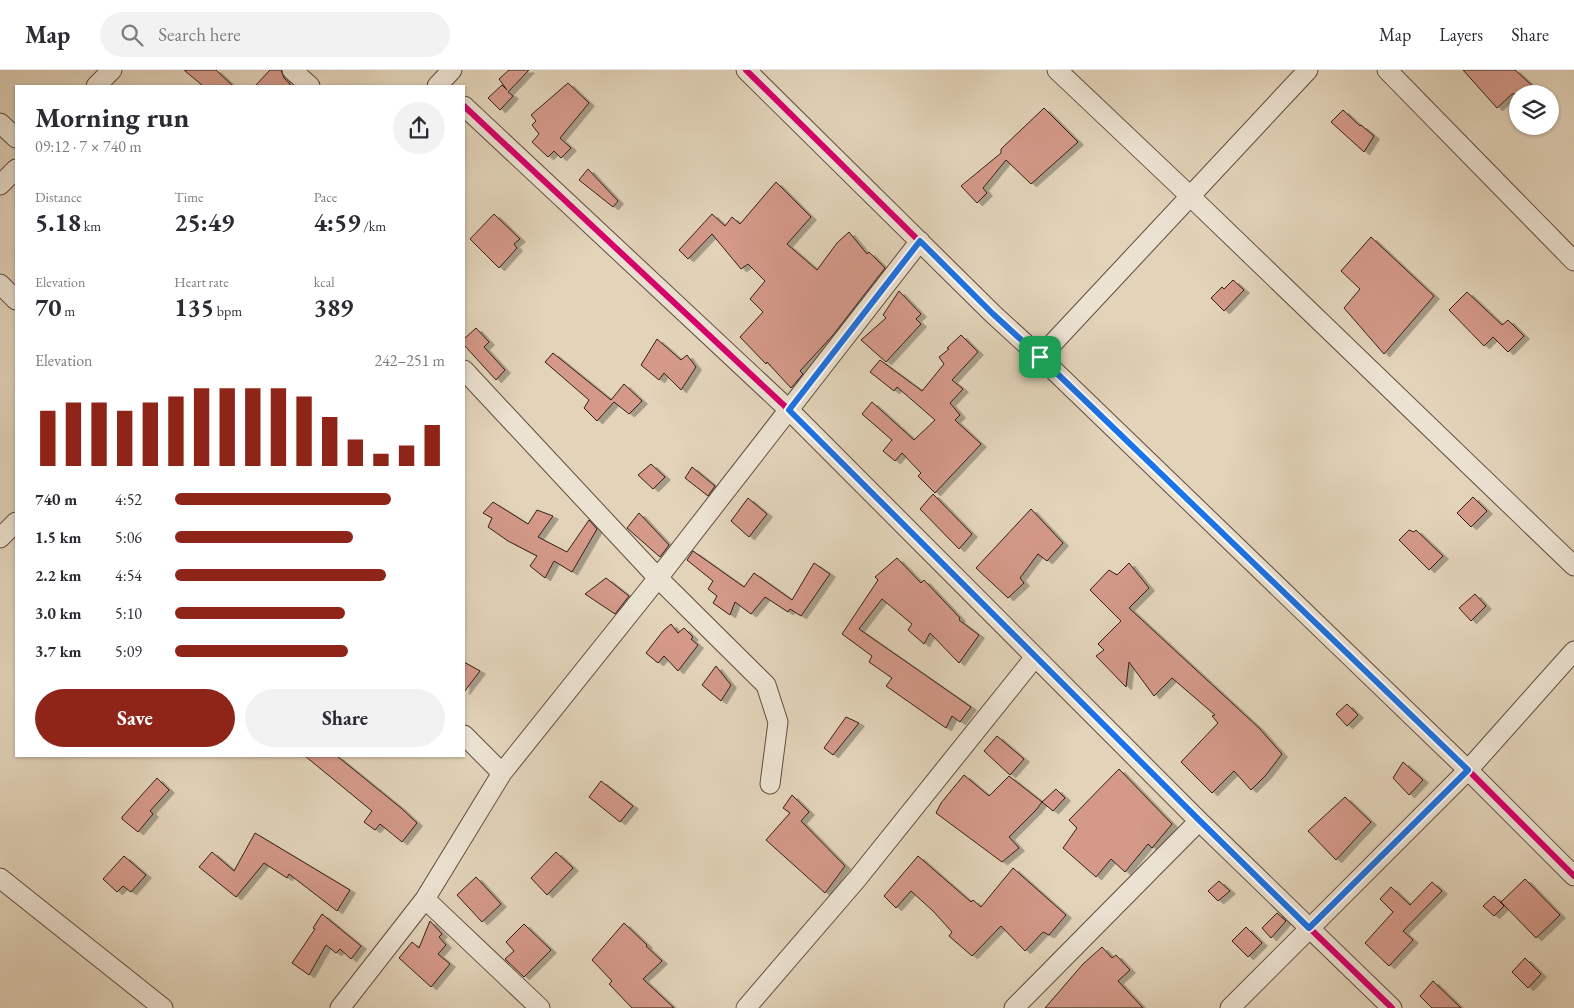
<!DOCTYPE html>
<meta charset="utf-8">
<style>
:root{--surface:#fff;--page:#f2f2f3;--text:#2b2b33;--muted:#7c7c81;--line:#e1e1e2;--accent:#8f2418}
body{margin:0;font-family:"EB Garamond",serif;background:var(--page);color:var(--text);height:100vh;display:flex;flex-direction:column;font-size:19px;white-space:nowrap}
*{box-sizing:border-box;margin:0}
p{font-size:16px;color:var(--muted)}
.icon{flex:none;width:28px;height:28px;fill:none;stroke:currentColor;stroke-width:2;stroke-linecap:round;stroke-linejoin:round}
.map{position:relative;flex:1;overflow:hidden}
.drawer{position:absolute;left:15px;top:15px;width:450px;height:672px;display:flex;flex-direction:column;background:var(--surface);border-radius:0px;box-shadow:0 1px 4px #0004}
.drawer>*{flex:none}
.fabs{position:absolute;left:1509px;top:15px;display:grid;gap:10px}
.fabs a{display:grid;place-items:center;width:50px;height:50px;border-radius:50%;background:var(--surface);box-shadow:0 1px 4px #0004;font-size:25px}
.pin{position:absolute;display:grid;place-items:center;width:42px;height:42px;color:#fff;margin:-21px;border-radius:10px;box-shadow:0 2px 8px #0006}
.round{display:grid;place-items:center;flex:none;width:52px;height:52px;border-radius:26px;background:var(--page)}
.head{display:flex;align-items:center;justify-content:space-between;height:85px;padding:0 20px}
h1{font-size:28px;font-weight:700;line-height:38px}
.stats{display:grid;grid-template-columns:repeat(3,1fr);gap:8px;height:85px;padding:5px 20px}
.stats div{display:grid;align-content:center}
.stats b{font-size:25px;font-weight:700}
.stats small{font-size:14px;font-weight:400}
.stats p{font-size:14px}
.chart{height:140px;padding:10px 20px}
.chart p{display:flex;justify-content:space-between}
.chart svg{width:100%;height:90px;margin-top:5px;stroke:var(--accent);stroke-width:6}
.action{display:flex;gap:10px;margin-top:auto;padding:10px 20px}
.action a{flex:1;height:58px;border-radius:30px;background:var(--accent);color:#fff;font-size:20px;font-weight:700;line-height:58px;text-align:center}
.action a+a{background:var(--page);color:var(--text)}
ul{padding:0 20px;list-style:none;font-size:16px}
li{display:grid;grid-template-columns:80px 60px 1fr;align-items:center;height:38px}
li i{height:12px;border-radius:6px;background:var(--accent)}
header{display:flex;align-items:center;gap:30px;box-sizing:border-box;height:70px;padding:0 25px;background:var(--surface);border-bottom:1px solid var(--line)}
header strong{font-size:24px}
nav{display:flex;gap:28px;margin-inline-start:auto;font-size:18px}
.search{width:350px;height:45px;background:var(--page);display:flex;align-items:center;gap:12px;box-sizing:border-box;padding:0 18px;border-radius:28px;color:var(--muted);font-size:19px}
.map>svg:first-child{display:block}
.building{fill:#d49989;stroke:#341f16;filter:url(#shadow)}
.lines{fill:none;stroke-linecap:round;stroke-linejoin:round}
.minor-casing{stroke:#604c3f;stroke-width:21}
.minor{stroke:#ece2d2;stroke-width:19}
.cycleway-casing{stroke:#ece2d2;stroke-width:9}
.cycleway{stroke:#d6006c;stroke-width:6}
.route-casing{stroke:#fff;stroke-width:10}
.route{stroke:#1a73e8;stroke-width:6}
</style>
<header>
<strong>Map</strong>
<div class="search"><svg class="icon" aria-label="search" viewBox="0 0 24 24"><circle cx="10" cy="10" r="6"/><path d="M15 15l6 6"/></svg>Search here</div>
<nav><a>Map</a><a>Layers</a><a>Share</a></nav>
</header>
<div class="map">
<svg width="1574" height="938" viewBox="0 0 1574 938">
<defs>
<filter id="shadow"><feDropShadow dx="5.5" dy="3" stdDeviation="0" flood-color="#0004"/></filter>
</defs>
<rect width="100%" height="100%" fill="#e2d3b9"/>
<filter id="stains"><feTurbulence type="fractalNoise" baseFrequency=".004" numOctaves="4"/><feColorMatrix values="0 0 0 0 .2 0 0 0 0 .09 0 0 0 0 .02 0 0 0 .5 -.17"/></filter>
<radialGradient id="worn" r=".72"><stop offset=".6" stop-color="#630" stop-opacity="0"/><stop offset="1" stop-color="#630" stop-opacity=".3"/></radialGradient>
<path class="building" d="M184,0H216L233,16H203Z
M270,0H281L284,8L290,14L289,16H255Z
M509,0H529L508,22L513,26L500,40L488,28L502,15L507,20L499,9Z
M1463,0H1515L1541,24H1512L1497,38Z
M568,13L589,33L560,68L571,78L561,88L554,81L548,87L532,72L539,64L532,55L536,51L531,45Z
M1044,38L1078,72L1031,114L1006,90L983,118L987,123L977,133L961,116L1001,83V79Z
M1343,40L1360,56L1361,55L1374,66L1364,82L1331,52Z
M588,99L618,131L613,137L579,110Z
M776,112L811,147L787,174L817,200L837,173L849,162L867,184L869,182L885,198L833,265L800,301L803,304L791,318L767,292L766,294L740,267L763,242L750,229L765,211L748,194L741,199L712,164L688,189L679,180L712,144L725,156L732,147L740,154Z
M494,144L520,169L514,174L517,178L499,198L470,169Z
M1371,167L1434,226L1384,284L1344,238L1360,219L1341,201Z
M1233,210L1244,220L1224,241L1211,228L1222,217L1224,219Z
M899,221L921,244L916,249L921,254L886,292L861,270L886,248L883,245Z
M1467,222L1502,255L1508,250L1524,266L1508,282L1493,267L1484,276L1449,240Z
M476,258L489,272L484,277L505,300L496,310L464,275V269Z
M961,265L978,282L952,310L963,319L950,333L960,345L955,350L981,374L935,423L918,406L921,403L902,383L895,391L883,381L892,370L862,344L872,332L914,370L935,350L897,317L894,321L870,302L880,290L922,321L944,294L939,287L949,279L947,278Z
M657,269L681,290L687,285L696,297L681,320L664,303L659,310L641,295Z
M553,283L611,330L624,314L642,331L629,344L614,332L597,351L584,338L589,330L545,292Z
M651,394L665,407L653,419L638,405Z
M692,397L715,416L708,426L685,408Z
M933,424L972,464L959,479L920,439Z
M1473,427L1487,441L1471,457L1457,443Z
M748,428L767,444L749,467L731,451Z
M493,432L528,454L537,440L553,446L538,467L567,482L589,450L597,459L572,502L554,491L545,508L530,496L537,486L508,471L488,457L492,448L483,443Z
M1031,439L1063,473L1047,491L1038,484L1020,508L1024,513L1008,528L976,498Z
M639,443L669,475L660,487L627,458Z
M1409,460L1414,462L1416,460L1443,486L1429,500L1399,470Z
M693,481L744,517L754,503L792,530L814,493L830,504L801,546L790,539L788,542L765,527L751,544L735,532L730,545L713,533L717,526L708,519L713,511L687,490Z
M897,488L921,513L924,510L960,548L959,550L979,565L959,593L930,563L924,574L908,560L912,554L882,529L859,559L971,637L960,652L952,646L946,658L886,616L892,608L869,592L872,586L842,564L878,510L875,507Z
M1129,493L1149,518L1129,538L1259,658L1282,684L1266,705L1251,720L1234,701L1212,723L1181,692L1218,653L1212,646L1215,645L1172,608L1154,626L1129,592L1126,617L1096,586L1104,580L1098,574L1121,551L1090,520L1109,500L1117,505Z
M606,508L629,526L615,544L585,524Z
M1475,524L1486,536L1471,551L1459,538Z
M671,554L678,563L684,558L693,567L691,569L698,575L678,601L664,586L658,593L646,583L663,561Z
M464,592L480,601L464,622Z
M716,596L731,615L721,631L702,615Z
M1347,634L1358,645L1347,656L1336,644Z
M846,647L859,653L833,685L824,678Z
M997,666L1024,689L1010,705L984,681Z
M305,686H337L401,738L417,753L402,772L380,754L375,760L364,752L372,741Z
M1403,692L1423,710L1409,725L1393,708Z
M1119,699L1172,754L1152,778L1148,774L1125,802L1111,789L1096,807L1063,778L1077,758L1069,750Z
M964,705L989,726L1009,706L1042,732L1036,740L1009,767L1019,778L1002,792L936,743L941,733Z
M157,708L169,720L150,741L153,744L138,762L122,749V747Z
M601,711L633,736L620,752L589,727Z
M1056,719L1065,728L1053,741L1042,732Z
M792,725L809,742L801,751L845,796L825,823L766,770L790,743L783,738Z
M1345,727L1371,752L1336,790L1308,761Z
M255,763L350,820L337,841L289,804L287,808L264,793L236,827L199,797L212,782L234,801Z
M556,782L573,798L547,825L531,808Z
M124,786L146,805L131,822L123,816L117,822L103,809Z
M918,786L971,832L973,830L981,837L1013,798L1066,845L1049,865L1043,862L1025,881L1001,856L972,886L949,866L952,862L934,842L911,821L896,838L884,826Z
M476,807L501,834L482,852L457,825Z
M1525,809L1560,845L1536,868L1501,832Z
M1219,811L1230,821L1218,831L1208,821Z
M1432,812L1442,821L1403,861L1413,870L1389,896L1365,873L1393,842L1380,829L1391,817L1410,835Z
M1494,826L1504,836L1494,846L1483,836Z
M1277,843L1286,851L1271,868L1262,858Z
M322,844L361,876L351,889L340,879L336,883L326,875L309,905L292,893L315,859L313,858Z
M430,851L442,864L439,867L446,875L438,884L450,894L431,917L399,888L412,872L419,878Z
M624,853L647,875L646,876L662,891L643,909L674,938H632L609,914L612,911L592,890Z
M524,854L551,880L524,907L505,889L514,881L506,872Z
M1246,857L1262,873L1248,887L1232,871Z
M1102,877L1112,888L1116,885L1130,900L1118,911L1143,938H1045L1083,894Z
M1525,888L1541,904L1528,918L1512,902Z
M1433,911L1461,938H1432L1420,926Z"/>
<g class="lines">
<defs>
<path id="minor" d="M292,0L310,16
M746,0L993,244L1040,287L1468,700L1574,806
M1057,0L1190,126L1574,496
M1387,0L1574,191
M96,16L112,0
M437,16L452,0
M464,36L789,340L1199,751L1392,938
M0,53L16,68
M0,115L16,99
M0,214L16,230
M1040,287L1308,0
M464,300L658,508L766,615L778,652L770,714
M0,468L16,452
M464,665L502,703
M0,808L163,938
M425,829L540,938
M340,938L425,829L502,703L658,508L920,171
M746,938L857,809L1035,587
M1014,938L1199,751
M1230,938L1468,700L1574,581"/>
</defs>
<use href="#minor" class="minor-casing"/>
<use href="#minor" class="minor"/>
<defs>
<path id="cycleway" d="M746,0L993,244L1040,287L1468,700L1574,806
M464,36L789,340L1199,751L1392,938"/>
</defs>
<use href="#cycleway" class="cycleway-casing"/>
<use href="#cycleway" class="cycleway"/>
</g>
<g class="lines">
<defs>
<path id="route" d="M920,171L993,244L1040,287L1468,700L1309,858L1199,750L789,340Z"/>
</defs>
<use href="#route" class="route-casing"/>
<use href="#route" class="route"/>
</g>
<rect width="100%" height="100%" filter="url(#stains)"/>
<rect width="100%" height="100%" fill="url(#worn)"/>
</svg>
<div class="fabs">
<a><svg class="icon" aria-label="layers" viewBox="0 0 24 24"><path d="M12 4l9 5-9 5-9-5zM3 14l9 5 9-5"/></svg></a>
</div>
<div class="pin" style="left:1040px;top:287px;background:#1e9e55"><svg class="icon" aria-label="arrive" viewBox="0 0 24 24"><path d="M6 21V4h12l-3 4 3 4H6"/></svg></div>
<section class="drawer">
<div class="head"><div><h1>Morning run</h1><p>09:12 · 7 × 740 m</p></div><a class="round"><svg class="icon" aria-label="share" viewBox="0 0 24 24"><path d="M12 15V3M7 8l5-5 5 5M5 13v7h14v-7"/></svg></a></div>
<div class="stats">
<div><p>Distance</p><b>5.18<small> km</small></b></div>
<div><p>Time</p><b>25:49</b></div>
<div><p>Pace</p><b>4:59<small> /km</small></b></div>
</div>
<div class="stats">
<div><p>Elevation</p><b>70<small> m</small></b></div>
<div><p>Heart rate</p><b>135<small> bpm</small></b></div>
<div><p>kcal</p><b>389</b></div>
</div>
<div class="chart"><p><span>Elevation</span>242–251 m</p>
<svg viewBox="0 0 160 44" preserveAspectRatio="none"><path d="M5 44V17M15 44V13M25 44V13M35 44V17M45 44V13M55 44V10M65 44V6M75 44V6M85 44V6M95 44V6M105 44V10M115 44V20M125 44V31M135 44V38M145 44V34M155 44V24"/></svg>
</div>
<ul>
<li><b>740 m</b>4:52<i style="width:80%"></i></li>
<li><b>1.5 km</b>5:06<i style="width:66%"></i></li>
<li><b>2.2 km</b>4:54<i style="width:78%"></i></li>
<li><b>3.0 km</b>5:10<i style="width:63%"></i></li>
<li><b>3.7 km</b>5:09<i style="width:64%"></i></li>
</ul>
<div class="action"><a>Save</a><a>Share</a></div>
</section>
</div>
